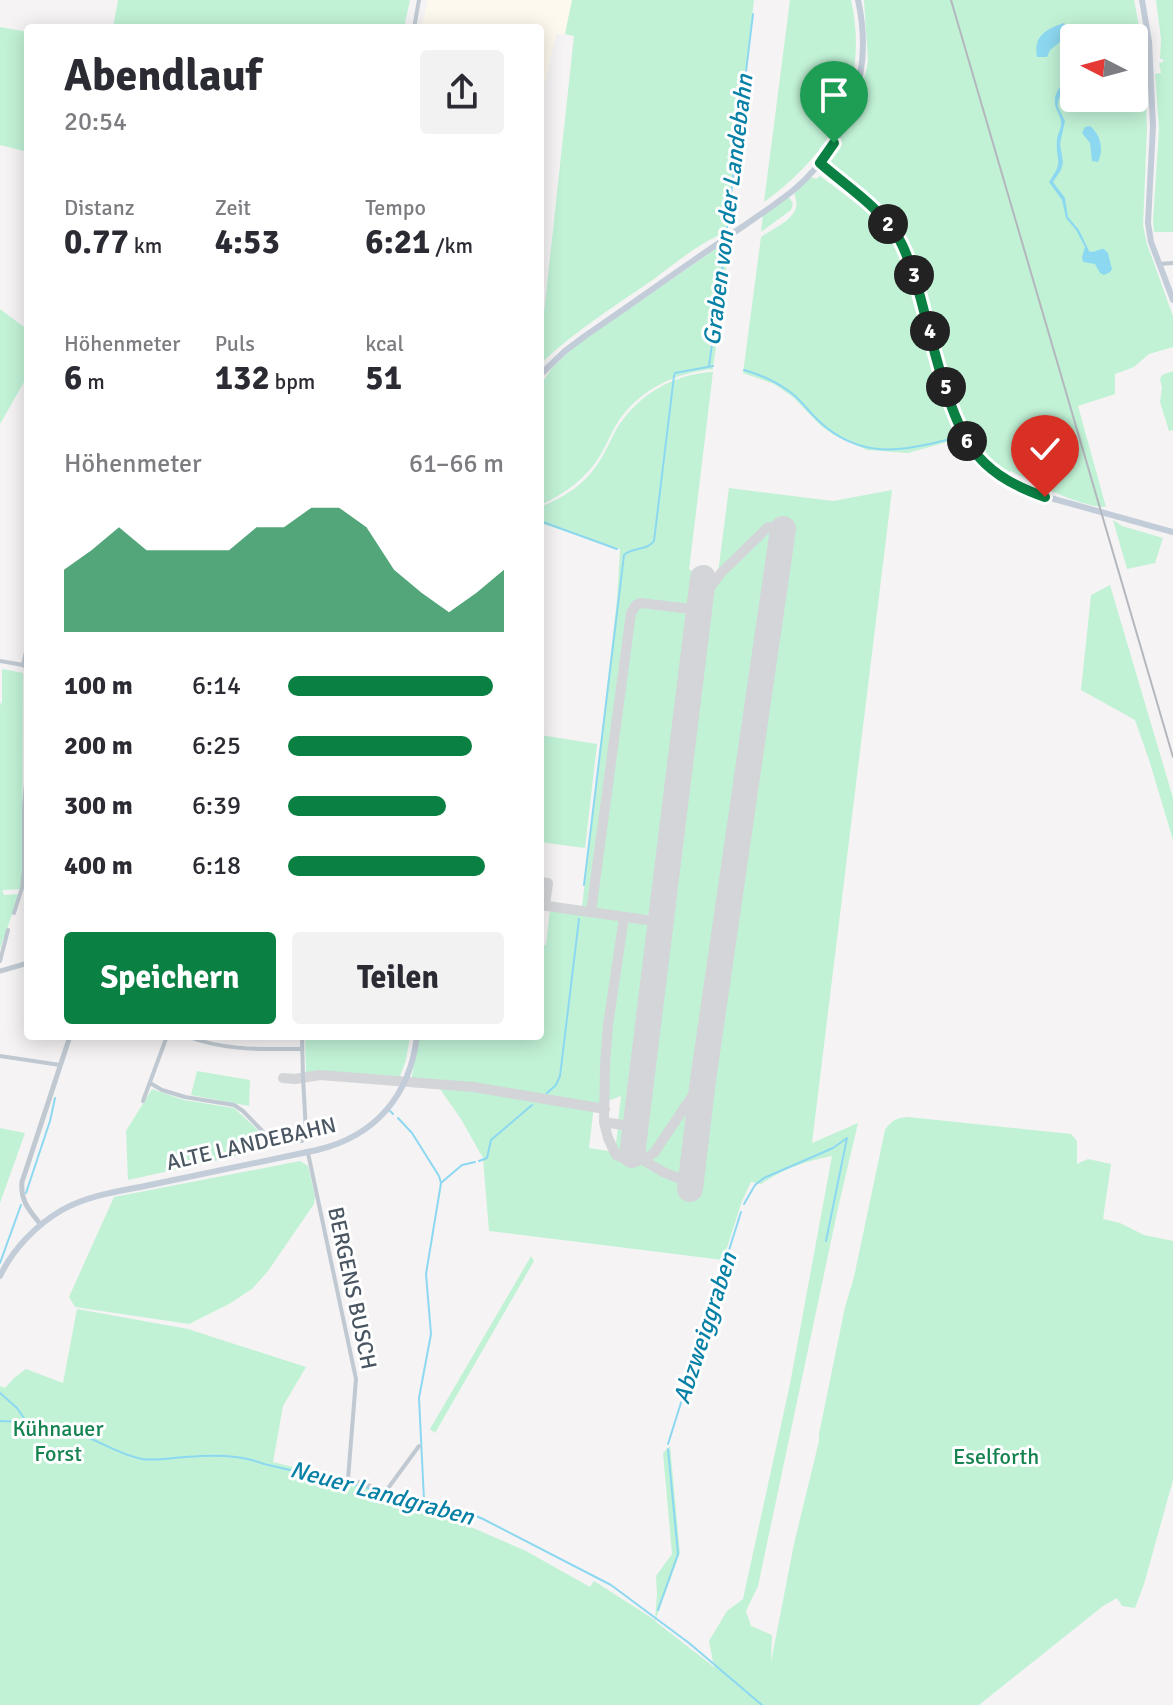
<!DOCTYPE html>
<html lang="de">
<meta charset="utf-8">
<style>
:root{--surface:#fff;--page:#f2f2f3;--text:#2b2b33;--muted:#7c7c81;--accent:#0b8043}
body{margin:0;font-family:Signika,sans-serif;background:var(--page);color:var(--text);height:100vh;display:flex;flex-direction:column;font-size:30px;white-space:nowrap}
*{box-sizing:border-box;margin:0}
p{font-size:26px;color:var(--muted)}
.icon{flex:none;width:44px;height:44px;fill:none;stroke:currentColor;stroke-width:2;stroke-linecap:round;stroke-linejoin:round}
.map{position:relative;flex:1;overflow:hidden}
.details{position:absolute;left:24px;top:24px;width:520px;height:1016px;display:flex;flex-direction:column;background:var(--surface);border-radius:8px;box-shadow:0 4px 20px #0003}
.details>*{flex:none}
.needle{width:52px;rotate:276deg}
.fabs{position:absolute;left:1060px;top:24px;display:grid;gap:16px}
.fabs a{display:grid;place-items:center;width:88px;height:88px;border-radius:8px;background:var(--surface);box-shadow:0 4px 20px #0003;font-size:40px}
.pin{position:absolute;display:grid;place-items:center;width:68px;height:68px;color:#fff;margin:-82px -34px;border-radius:50% 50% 50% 0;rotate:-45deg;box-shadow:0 0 8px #0007}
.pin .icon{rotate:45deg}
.km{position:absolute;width:40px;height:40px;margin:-20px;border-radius:50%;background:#222;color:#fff;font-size:22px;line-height:40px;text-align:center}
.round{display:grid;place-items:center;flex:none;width:84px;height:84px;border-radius:8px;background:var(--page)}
.summary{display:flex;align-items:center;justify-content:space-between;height:136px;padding:0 40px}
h1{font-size:44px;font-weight:800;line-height:60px}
.stats{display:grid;grid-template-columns:repeat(3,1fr);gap:12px;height:136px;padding:8px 40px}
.stats div{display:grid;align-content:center}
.stats b{font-size:34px;font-weight:800}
.stats small{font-size:22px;font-weight:400}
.stats p{font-size:22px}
.chart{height:224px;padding:16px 40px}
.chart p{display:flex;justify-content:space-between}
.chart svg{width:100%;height:144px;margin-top:8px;fill:var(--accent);opacity:.7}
.primary-button{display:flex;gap:16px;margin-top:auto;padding:16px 40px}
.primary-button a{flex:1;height:92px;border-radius:8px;background:var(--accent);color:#fff;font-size:32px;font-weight:800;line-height:92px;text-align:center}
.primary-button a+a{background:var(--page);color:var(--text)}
ul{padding:0 40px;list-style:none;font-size:26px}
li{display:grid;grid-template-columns:128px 96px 1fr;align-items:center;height:60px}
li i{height:20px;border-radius:10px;background:var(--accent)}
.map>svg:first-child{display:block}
.commercial{fill:#fdf9ee}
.green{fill:#c1f2d6;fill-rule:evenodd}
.water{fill:#8dd8f1}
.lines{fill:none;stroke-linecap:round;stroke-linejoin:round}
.stream{stroke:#8dd8f1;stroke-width:2}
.taxiway{stroke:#d4d5d8;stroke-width:10}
.runway{stroke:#d4d5d8;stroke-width:26}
.minor{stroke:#c0c9d2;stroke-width:4}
.tertiary{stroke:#c0c9d2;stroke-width:5}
.secondary{stroke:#c3cdd9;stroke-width:6}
.rail{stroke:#b4b7bd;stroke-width:2}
.route-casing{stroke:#fff;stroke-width:16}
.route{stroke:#0b8043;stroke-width:10}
.labels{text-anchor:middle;stroke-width:6;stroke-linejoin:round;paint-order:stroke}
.street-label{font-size:22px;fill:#495561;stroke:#fff}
.park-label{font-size:22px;fill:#148350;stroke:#fff}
.water-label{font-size:24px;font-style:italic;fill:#0780a6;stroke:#fff}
</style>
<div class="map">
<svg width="1173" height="1705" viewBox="0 0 1173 1705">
<rect width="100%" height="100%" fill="#f5f3f3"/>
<path class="commercial" d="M428,0H572L565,34H556L540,104V28H421Z"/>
<path class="green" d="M118,0H410L404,28H113Z
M572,0H754L727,232C700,242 677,262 654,279C615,306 575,331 540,364V350L574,36L565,34Z
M790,0H851C870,86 833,152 764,202Z
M864,0H1134L1144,52L1147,130L1143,225L1147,244L1173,316V347L1149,354L1134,367L1115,374V394L1078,406L1106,507C1079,507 1036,484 1011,471L1006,474L983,457L962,425L909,246L887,217L830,165L829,158L850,122L857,104L866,72L868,60ZM1074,38H1134V98H1074Z
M1156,0H1173V232H1154L1153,222L1159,128L1155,74L1161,73L1159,63L1163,62V59H1160L1161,39Z
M0,27L28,32V152L0,145Z
M820,176L869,213L894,244L902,264L947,416L958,439L908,453L867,450L834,435L821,426L793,397L774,384L743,373L761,237C777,226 805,216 794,194L811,177L816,179Z
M789,197L793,204L791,210L761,232L763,214Z
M730,239L713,369C676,373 645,387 622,416C613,428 608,442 601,454C587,478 565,494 540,505V386L552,368L574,347Z
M0,309L28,330V375L0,424Z
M1173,371V430L1169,431L1160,402L1162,388L1160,379L1162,375Z
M713,372L689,570L696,571L693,598L685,605L684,612L690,621L655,910L645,916L582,907L617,600L620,549L540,523V507C560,499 577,489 591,473C602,460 608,445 616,430C637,395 673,374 713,372Z
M729,488L833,501L892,490L812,1143L858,1123L838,1208L758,1586L746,1611L751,1626L772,1635L771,1662L794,1544L819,1441V1434L845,1307L854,1277L885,1130C892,1120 896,1118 908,1117L1071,1134L1077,1141V1164L1088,1159L1111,1164L1103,1219L1120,1223L1144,1235L1173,1241V1480L1144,1584L1135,1608L1122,1606L1117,1598L1103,1606L979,1705H0V1386L5,1388L14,1378L26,1369L63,1383L77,1309L188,1329L306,1367L283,1406L273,1462L384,1490L389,1496L413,1502L526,1551L590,1587L594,1581L655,1620L657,1594L656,1576L672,1554L663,1453L670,1446L680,1553L655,1621L714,1667L709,1641L727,1611L743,1599L790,1384L832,1156C806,1161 783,1169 761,1184L751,1182L742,1201L723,1260L489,1231L483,1158L461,1119L440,1089L410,1087L419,1036H540V944L546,945L550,909L645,923L652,932L628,1121L625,1123L618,1122L621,1096L594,1106L589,1148L615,1152L618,1127H625L627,1130L625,1155L639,1157L709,589L711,573H718Z
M1113,520L1122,526L1163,538L1155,563L1127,569Z
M1110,585L1173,798V840L1150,763L1135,720L1081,690L1091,595Z
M2,669L23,673L22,889L2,890L4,895L19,894L0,949V702L2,705Z
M540,735L597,744L585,848L540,842Z
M305,1036H410L406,1060L399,1079L332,1072H306Z
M197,1071L250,1080L249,1106L191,1095Z
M152,1089L184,1100L234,1108L261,1133L267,1140L268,1149L128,1180L126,1131Z
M0,1128L25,1133L0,1203Z
M300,1161L308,1166L315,1196L314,1204L268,1271L252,1289L229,1304L189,1324L75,1307L69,1297L114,1197Z
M531,1256L534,1261L435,1433L430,1429Z"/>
<path class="water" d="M1064,23L1071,29L1070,35L1074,40V43L1068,38H1065L1050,50L1047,57H1037C1033,35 1047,29 1064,23Z
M1074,74V78L1064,86L1058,101V107L1065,121L1060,144L1063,162L1061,170L1053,182L1065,198L1068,217L1079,230L1089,251C1094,254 1098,248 1104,249L1108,253L1112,269L1110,272L1104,275L1100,273L1095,264L1083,262L1082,257L1085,247L1076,230L1066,218L1062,200L1049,182C1065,159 1055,162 1057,140C1057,134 1062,128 1061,122C1061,116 1056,111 1055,104C1053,90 1065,82 1074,74Z
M1090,126C1101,135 1104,150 1098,162L1092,161L1090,143L1082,133L1085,127Z"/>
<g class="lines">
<path class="stream" d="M726,236L753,14
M709,366L726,242
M744,370C762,375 779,383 794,395C803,403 811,414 820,422C860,459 902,452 950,439
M540,521L617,549
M584,885L624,555C632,547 647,551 654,541L674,376L675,373L713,366
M308,1036L309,1037
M547,1093L556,1085L560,1076L579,919
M390,1111L393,1114
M398,1118L412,1133L439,1176L441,1183L426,1274L431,1334L419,1398L424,1500
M479,1161L487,1158L491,1140L532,1105
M442,1182L462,1165L475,1162
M26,1193L50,1121L55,1098
M744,1204L755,1185L764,1178L833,1148L847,1138L826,1241
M0,1263L21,1205
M0,1393L17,1408L26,1421
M0,1421C31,1422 55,1424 85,1436C104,1444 121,1455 142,1459C156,1461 170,1458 185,1457C213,1455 238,1454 264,1464L459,1509L483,1519L611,1585L689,1643L762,1705
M668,1444L741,1212
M658,1610L678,1554L668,1449"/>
<path class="taxiway" d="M702,588L709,589L721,573L768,527L783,529
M540,882L548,883L545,905
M540,905L661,922
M591,912L631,613L636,605L641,603L699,610
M624,917L608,1025L605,1064L604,1122L635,1127
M283,1078L295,1079L320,1075L473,1087L605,1109
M604,1122L608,1138L616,1155C630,1162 641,1162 654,1153L703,1080
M643,1160L663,1172L691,1183"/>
<path class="runway" d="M632,1155L703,578
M690,1189L703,1080L783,529"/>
<path class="minor" d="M414,28L419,0
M1159,264L1173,263
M0,661L23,665L28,669
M23,665L28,643
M14,913L22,888L24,871V807L27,772V669
M0,961L8,930
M186,1036C226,1051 260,1049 302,1049
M0,1056L60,1065
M150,1083L162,1090L185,1097L234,1105L243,1111L270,1139L278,1142L302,1141L306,1135V1131L303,1078L302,1036
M143,1101L167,1036
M308,1153L356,1379L348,1479L386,1491L419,1446"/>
<path class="tertiary" d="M0,971L28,963
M41,1225C30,1211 20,1201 22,1182L70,1036"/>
<path class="secondary" d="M1142,0L1149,41L1153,126L1148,223L1151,242L1173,300
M820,163L873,209L885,220L899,238L911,265L954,414L969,445L978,457L1004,479L1036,494L1173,532
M540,375L565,351L585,336C629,306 672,275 716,245C742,226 771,209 796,188C850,140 874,71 858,0
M0,1276C13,1249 36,1225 62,1210C89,1195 120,1191 150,1185C206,1173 262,1162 317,1150C376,1136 410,1095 417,1036"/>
<path class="rail" d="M951,0L1173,757"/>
</g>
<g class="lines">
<defs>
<path id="route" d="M834,143L820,163C846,186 881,208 899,239C909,256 914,277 920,296C932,340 949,423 978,456C996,477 1020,488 1045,497"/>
</defs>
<use href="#route" class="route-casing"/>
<use href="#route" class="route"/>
</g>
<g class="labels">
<g class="street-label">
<text transform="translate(251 1143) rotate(-13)" y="8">ALTE LANDEBAHN</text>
<text transform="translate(353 1288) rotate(78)" y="8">BERGENS BUSCH</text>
</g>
<g class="park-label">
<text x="58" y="1436">Kühnauer<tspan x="58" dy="25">Forst</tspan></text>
<text x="996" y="1464">Eselforth</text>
</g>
<g class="water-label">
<text transform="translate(728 210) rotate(-83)" y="8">Graben von der Landebahn</text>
<text transform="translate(705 1328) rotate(-72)" y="8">Abzweiggraben</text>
<text transform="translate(382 1493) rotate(15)" y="8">Neuer Landgraben</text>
</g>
</g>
</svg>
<div class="fabs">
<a><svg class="needle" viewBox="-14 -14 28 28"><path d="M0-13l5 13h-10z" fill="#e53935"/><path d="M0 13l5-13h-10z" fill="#7c7c81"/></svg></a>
</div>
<div class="pin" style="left:834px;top:143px;background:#1e9e55"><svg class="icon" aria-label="arrive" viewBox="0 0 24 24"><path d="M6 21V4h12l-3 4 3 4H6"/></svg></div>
<div class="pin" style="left:1045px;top:497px;background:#d93025"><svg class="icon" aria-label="check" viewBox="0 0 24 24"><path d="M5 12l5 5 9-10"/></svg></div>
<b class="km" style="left:888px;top:224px">2</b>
<b class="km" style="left:914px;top:275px">3</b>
<b class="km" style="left:930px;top:331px">4</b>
<b class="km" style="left:946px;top:387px">5</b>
<b class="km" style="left:967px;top:441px">6</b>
<section class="details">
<div class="summary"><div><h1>Abendlauf</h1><p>20:54</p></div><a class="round"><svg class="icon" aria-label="share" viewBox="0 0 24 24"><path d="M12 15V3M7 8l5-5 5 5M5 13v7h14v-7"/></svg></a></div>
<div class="stats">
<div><p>Distanz</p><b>0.77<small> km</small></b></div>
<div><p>Zeit</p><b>4:53</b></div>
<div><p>Tempo</p><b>6:21<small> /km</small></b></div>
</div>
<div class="stats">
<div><p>Höhenmeter</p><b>6<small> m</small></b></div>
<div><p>Puls</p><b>132<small> bpm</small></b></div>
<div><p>kcal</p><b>51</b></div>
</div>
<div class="chart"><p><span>Höhenmeter</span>61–66 m</p>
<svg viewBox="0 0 160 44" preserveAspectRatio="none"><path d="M0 44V25L10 19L20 12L30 19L40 19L50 19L60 19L70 12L80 12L90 6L100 6L110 12L120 25L130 32L140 38L150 32L160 25V44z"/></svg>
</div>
<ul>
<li><b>100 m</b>6:14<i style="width:95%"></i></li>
<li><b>200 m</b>6:25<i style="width:85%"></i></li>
<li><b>300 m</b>6:39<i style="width:73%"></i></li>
<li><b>400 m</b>6:18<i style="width:91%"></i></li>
</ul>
<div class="primary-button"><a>Speichern</a><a>Teilen</a></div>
</section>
</div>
